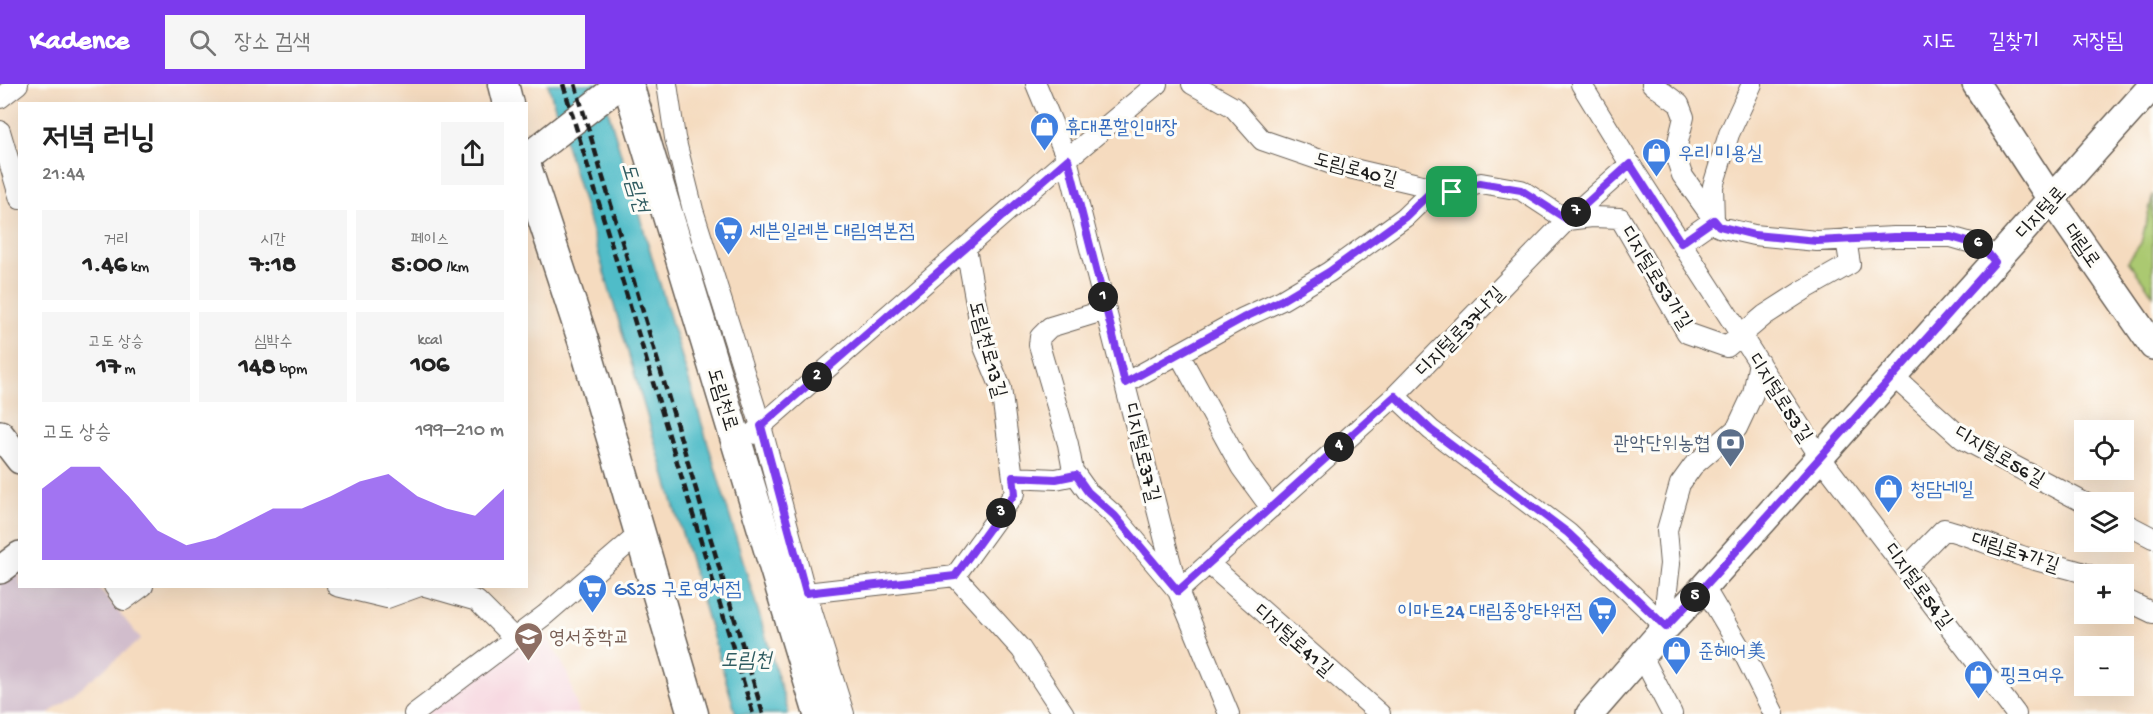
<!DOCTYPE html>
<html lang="ko">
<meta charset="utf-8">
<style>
:root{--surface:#fff;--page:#f6f6f6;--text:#222;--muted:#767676;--accent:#7c3aed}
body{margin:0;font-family:"Gochi Hand","LXGW WenKai TC","Poor Story",sans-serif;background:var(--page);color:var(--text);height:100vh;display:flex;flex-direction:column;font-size:22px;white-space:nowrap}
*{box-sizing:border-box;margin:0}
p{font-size:20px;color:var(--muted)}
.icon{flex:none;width:33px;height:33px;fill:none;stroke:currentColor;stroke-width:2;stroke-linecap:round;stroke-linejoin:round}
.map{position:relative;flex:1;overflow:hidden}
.details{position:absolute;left:18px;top:18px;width:510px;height:486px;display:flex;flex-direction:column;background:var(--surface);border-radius:0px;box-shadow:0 6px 24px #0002}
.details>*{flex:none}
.tools{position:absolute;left:2074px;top:336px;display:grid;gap:12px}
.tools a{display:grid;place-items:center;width:60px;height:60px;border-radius:0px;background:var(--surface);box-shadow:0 6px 24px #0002;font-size:30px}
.pin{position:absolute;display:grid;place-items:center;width:51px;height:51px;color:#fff;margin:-26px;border-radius:12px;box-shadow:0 3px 9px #0006}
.km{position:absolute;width:30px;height:30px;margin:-15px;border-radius:50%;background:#222;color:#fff;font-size:16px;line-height:30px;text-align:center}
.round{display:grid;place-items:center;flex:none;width:63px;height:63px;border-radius:0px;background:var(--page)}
.headline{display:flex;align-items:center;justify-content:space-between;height:102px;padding:0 24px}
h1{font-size:33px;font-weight:700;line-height:45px}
.metrics{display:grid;grid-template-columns:repeat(3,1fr);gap:9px;height:102px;padding:6px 24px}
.metrics div{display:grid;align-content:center;border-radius:0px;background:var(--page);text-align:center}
.metrics b{font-size:26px;font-weight:700}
.metrics small{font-size:16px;font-weight:400}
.metrics p{font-size:16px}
.chart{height:168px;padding:12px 24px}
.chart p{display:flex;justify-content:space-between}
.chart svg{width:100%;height:108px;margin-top:6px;fill:var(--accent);opacity:.7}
header{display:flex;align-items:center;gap:36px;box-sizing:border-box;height:84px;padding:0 30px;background:var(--accent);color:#fff}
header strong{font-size:28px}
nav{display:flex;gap:33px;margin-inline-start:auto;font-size:21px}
.search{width:420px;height:54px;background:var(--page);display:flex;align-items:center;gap:15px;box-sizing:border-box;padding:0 21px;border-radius:0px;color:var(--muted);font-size:22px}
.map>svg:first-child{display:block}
.built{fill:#f5cfdb}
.industrial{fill:#d1bdcc}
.green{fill:#abc971;stroke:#647246;stroke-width:1.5}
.water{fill:#4fbcc8;stroke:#366c72;stroke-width:1.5}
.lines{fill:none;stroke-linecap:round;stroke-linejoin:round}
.street-casing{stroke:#685f55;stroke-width:22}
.secondary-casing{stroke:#685f55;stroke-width:30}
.primary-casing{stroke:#685f55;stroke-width:33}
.street{stroke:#fff;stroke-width:20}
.secondary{stroke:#fff;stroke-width:27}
.primary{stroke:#fff;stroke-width:30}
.rail{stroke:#1c1c1c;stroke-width:4.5;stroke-dasharray:9 4.5;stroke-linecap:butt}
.route-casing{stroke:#fff;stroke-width:12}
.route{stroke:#7c3aed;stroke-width:8}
.labels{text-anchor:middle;stroke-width:6;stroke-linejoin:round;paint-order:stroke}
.shop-label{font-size:20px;fill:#366cbe;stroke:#fdfcf7;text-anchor:start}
.street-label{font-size:20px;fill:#1c1c1c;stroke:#fdfcf7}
.service-label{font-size:20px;fill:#4e5e75;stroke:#fdfcf7;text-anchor:end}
.education-label{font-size:20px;fill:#785e54;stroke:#fdfcf7;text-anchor:start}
.water-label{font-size:21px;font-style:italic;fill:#305c61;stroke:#fdfcf7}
</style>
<header>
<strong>Kadence</strong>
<div class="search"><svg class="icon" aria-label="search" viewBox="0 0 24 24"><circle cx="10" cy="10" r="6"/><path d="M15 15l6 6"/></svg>장소 검색</div>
<nav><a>지도</a><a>길찾기</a><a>저장됨</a></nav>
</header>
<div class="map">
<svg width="2153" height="630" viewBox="0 0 2153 630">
<rect width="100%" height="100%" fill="#fdfcf7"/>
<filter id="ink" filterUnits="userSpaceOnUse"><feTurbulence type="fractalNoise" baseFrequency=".0167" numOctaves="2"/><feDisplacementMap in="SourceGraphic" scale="12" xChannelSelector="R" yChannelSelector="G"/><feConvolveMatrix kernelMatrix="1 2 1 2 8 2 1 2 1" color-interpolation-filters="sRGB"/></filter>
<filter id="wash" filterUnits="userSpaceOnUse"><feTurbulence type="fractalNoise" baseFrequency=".008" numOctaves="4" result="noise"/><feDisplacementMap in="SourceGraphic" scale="24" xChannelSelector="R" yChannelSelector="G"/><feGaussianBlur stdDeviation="1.35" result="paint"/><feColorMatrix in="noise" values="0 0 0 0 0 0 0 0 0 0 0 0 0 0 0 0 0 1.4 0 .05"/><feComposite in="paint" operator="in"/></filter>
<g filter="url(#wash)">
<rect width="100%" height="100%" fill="#f5dbbf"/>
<path class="built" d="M541,542L567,588L579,630H425Z"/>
<path class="industrial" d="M19,475L20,502L98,503L141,555L48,630H0V491Z"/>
<path class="green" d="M2153,110V211L2128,177L2141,159Z"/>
<path class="water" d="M548,0H600L789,630H736Z"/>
</g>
<g filter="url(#ink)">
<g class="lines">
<defs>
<path id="street" d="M667,0L675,54L693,126L761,342L803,499L844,630
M1036,0L1067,75L1178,507L1229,630
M1192,0L1233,23L1262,56L1332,80L1452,108L1481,99L1521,106L1567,136L1592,133L1620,134L1687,249L1727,263L1765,231L1804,206L1850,180L1846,155
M1581,0L1630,80L1820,373L2016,630
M1652,0L1679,20L1684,33L1675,70L1682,91L1719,143L1754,151L1817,157L1894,153H1951L1982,162L1995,178
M0,14L18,0
M0,47L20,115
M1681,159L1714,136L1713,102L1729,50L1752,0
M966,164L984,263L1001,304L1015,409L955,492L1021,565L1064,630
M1106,226L1050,243L1040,253L1039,261L1068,360L1073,387L1088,408L1115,432L1178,507L1395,312L1567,136L1630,80
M1179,270L1241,383L1271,424
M1893,292L1963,355L2085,419
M1125,299L1243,234L1282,216L1329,188L1405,133L1435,104
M1395,312L1431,346L1568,449L1666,543
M752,350L1067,75L1157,0
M1013,393L1056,395L1075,391
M2124,439L2153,454
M1209,480L1380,630
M1906,484L1944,445C1970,451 1994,463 2019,471C2041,479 2065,482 2087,490
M114,502L124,516L143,502
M337,502L387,514L420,502
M425,502L477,517L514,554
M1704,503L1746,574L1774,630
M806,509L955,492
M2124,515L2153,529
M1666,543V514L1670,480L1667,446L1680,400L1693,382L1737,344L1753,310L1759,278
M1642,572L1672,630
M414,630L545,531L639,450"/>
<path id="secondary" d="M1976,0L2051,115L2153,262
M526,74L621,0
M0,350L20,376
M0,486L20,471
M1590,630L1666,543L1704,503L2153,1"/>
<path id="primary" d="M503,0L508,20
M628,0L819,630
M526,83L584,259L693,630"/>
</defs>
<use href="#street" class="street-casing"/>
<use href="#secondary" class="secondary-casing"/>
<use href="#primary" class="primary-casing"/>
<use href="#street" class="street"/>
<use href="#secondary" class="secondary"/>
<use href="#primary" class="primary"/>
<path class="rail" d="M563,0L753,630
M575,0L763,630"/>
</g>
</g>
<g class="lines" filter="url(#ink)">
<defs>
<path id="route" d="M1068,75L1125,299L1243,234L1282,216L1329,188L1405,133L1435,104L1452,108L1480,99L1521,106L1568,136L1630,80L1681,159L1714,136L1719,142L1754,151L1817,157L1894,153H1951L1982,162L1995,178L1704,503L1666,543L1568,449L1431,346L1395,312L1178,507L1115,432L1088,408L1076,391L1056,395L1013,393L1015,409L955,492L806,509L761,342Z"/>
</defs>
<use href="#route" class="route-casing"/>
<use href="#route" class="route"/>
</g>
<defs>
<symbol id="shop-pin" viewBox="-11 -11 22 30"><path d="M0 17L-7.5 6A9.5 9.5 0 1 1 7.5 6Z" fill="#3f7fe0" stroke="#fdfcf7"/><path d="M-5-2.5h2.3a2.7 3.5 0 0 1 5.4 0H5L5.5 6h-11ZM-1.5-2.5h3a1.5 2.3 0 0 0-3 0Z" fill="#fff"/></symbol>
<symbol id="supermarket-pin" viewBox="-11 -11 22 30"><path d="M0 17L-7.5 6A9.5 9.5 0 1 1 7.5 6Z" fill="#3f7fe0" stroke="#fdfcf7"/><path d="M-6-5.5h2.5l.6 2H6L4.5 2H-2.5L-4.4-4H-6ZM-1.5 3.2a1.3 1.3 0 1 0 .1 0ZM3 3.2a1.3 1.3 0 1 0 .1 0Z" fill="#fff"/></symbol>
<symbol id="bank-pin" viewBox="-11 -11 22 30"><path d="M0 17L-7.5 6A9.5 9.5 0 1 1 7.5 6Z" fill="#5c6f8a" stroke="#fdfcf7"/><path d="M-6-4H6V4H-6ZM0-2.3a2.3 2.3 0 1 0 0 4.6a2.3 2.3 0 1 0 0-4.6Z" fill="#fff"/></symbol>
<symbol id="school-pin" viewBox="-11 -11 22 30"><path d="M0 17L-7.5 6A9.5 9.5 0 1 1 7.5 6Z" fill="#8d6e63" stroke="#fdfcf7"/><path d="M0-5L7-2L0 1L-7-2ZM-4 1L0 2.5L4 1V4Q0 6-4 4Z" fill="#fff"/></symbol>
</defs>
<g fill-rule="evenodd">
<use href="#shop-pin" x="1028" y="26" width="33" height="45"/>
<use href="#shop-pin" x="1640" y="52" width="33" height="45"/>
<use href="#supermarket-pin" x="712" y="130" width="33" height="45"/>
<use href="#bank-pin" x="1714" y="342" width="33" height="45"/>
<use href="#shop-pin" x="1872" y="388" width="33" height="45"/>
<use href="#supermarket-pin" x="576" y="488" width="33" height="45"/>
<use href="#supermarket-pin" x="1586" y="510" width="33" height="45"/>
<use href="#school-pin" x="512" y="536" width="33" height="45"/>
<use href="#shop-pin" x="1660" y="550" width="33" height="45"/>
<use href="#shop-pin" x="1962" y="574" width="33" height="45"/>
</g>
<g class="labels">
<g class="shop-label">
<text x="1065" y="49">휴대폰할인매장</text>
<text x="1678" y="75">우리 미용실</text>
<text x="749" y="153">세븐일레븐 대림역본점</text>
<text x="1910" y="411">청담네일</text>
<text x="614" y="511">GS25 구로영서점</text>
<text x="1582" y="533" text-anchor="end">이마트24 대림중앙타워점</text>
<text x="1698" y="573">준헤어美</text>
<text x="2000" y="597">핑크여우</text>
</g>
<g class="street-label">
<text transform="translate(1356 84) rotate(15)" y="7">도림로40길</text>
<text transform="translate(2040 128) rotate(-48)" y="7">디지털로</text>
<text transform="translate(2083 161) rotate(55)" y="7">대림로</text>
<text transform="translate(1657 193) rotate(58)" y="7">디지털로53가길</text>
<text transform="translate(1459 247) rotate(-46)" y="7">디지털로37나길</text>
<text transform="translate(989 265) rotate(75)" y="7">도림천로13길</text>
<text transform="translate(1781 313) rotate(57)" y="7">디지털로53길</text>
<text transform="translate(724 315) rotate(73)" y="7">도림천로</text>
<text transform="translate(1143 368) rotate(76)" y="7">디지털로37길</text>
<text transform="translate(2000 371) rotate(30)" y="7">디지털로56길</text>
<text transform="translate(2016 467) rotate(18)" y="7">대림로7가길</text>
<text transform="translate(1919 501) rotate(53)" y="7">디지털로54길</text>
<text transform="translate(1294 555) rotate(41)" y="7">디지털로41길</text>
</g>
<g class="service-label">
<text x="1710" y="365">관악단위농협</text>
</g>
<g class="education-label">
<text x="549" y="559">영서중학교</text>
</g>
<g class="water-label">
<text transform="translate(636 103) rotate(73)" y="7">도림천</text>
<text x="746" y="582">도림천</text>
</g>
</g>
</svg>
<div class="tools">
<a><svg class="icon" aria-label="locate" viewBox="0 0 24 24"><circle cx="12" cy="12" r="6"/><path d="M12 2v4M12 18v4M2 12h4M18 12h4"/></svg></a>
<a><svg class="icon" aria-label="layers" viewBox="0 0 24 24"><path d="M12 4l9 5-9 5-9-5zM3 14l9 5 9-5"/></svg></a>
<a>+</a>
<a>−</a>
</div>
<div class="pin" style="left:1452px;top:108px;background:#1e9e55"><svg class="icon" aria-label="arrive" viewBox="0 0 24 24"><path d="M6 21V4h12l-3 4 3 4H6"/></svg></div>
<b class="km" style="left:1103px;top:213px">1</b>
<b class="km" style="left:817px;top:293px">2</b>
<b class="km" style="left:1001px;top:429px">3</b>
<b class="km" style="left:1339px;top:363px">4</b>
<b class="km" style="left:1695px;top:513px">5</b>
<b class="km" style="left:1978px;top:160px">6</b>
<b class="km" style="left:1576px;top:128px">7</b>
<section class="details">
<div class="headline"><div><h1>저녁 러닝</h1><p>21:44</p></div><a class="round"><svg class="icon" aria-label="share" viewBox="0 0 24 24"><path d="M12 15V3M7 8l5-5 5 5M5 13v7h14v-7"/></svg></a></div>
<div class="metrics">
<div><p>거리</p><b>1.46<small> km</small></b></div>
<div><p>시간</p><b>7:18</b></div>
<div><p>페이스</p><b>5:00<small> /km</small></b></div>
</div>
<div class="metrics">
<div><p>고도 상승</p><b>17<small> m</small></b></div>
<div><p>심박수</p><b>148<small> bpm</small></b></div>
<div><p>kcal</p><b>106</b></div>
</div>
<div class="chart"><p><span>고도 상승</span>199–210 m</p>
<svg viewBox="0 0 160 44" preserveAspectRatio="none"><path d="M0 44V15L10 6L20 6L30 18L40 32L50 38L60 35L70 29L80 23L90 23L100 18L110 12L120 9L130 18L140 23L150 26L160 15V44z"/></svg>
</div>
</section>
</div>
